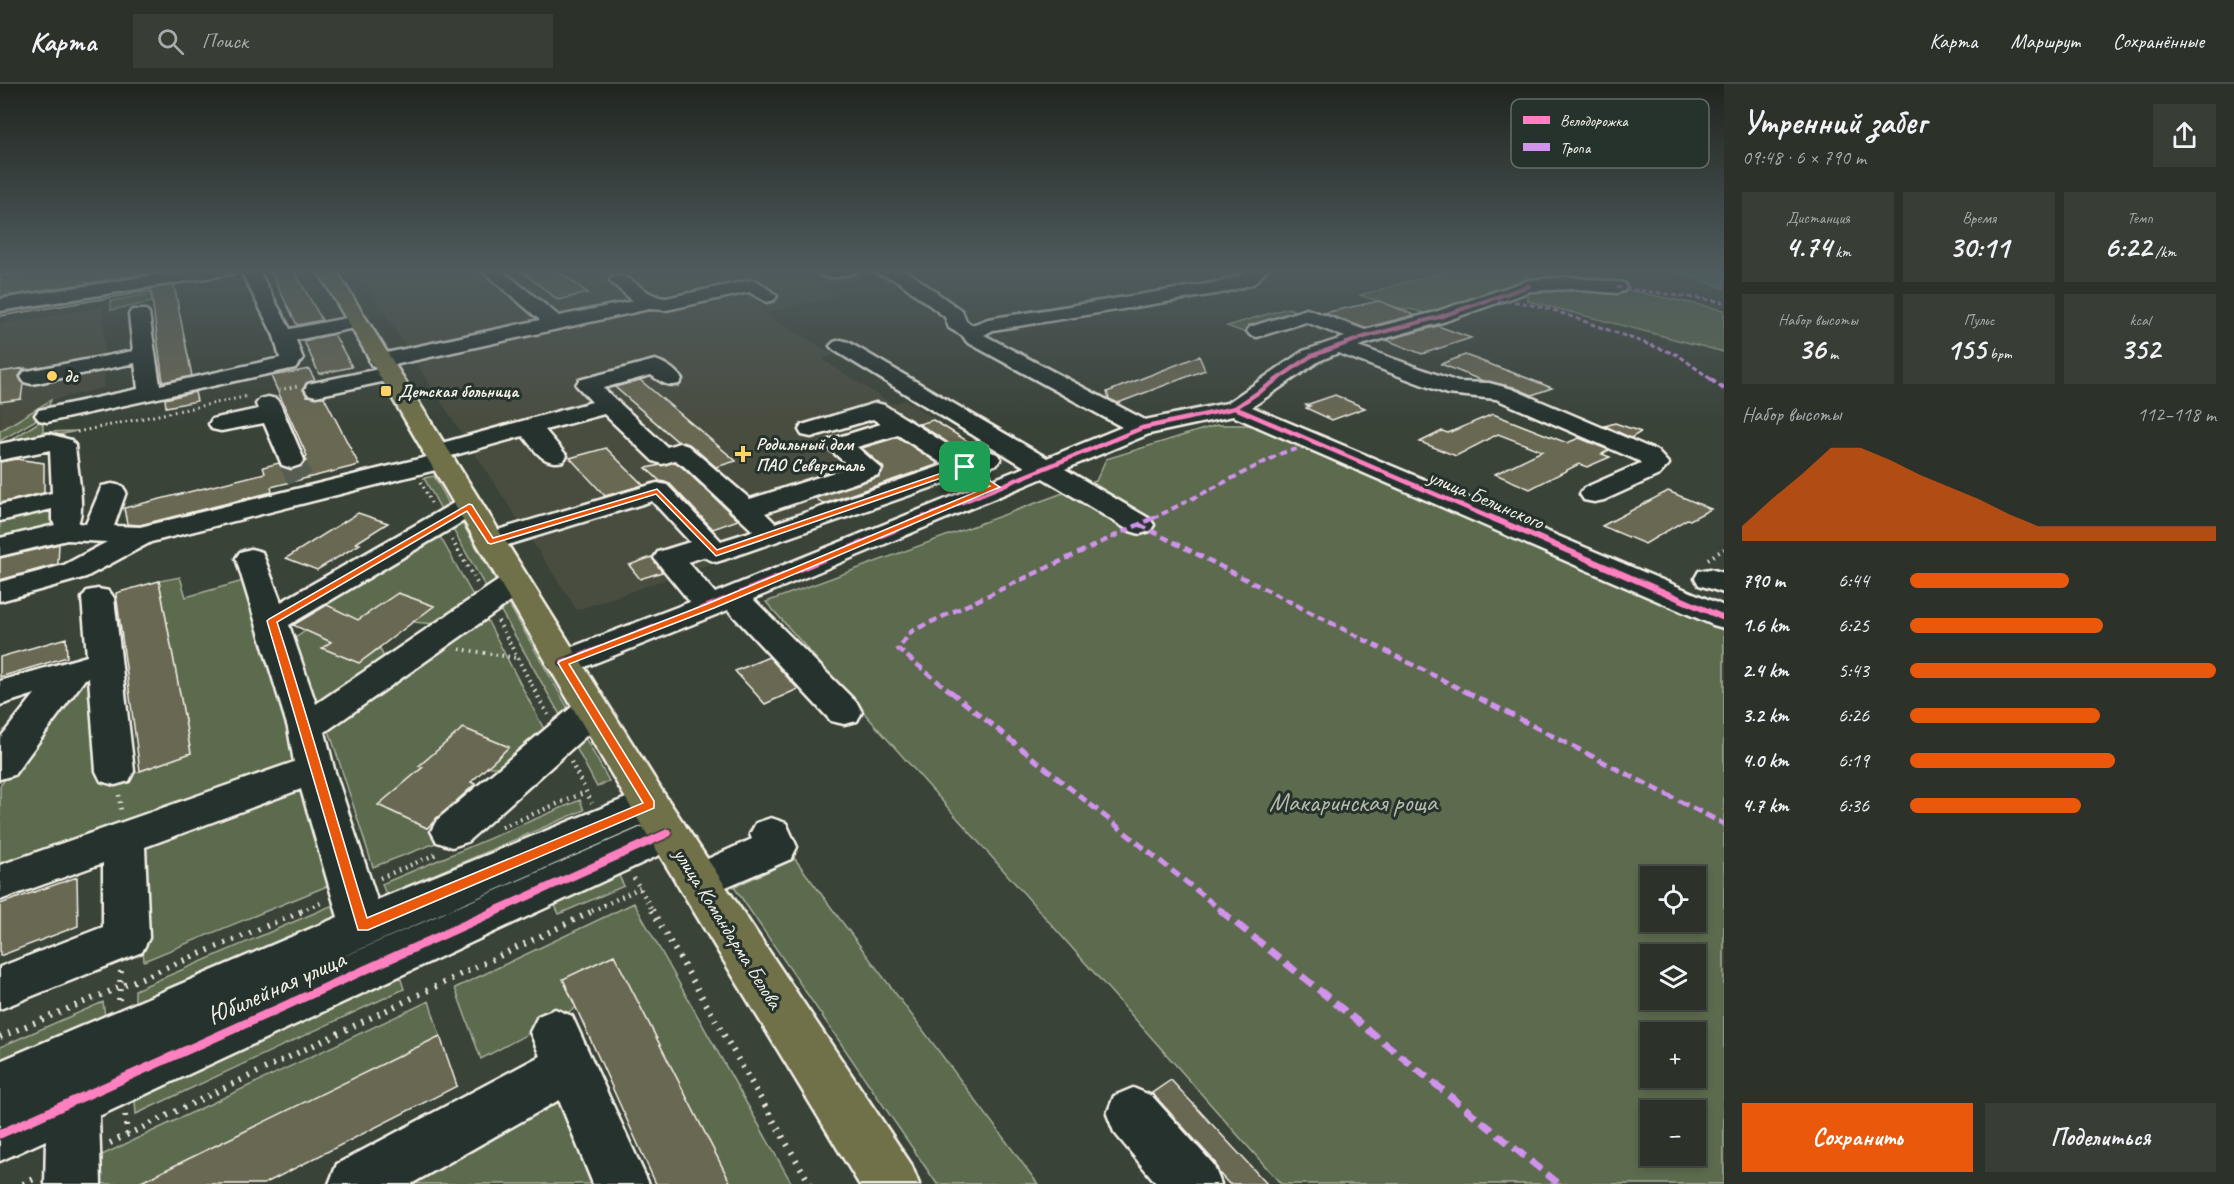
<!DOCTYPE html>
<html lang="ru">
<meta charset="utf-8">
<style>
:root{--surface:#2c322a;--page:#383e36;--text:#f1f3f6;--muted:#a6aaa8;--line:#484d47;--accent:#ea580c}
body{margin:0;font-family:Caveat,sans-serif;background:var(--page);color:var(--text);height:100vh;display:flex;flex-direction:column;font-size:22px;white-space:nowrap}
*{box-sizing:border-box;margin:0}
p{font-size:20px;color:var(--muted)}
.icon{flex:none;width:33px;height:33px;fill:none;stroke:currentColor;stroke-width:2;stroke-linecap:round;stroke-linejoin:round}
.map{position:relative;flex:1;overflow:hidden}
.details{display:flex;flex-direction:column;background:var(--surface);width:510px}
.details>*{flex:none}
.tools{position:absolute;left:1640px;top:782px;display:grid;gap:12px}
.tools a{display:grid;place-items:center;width:66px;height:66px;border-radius:0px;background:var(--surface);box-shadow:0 3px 9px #0003,0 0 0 2px var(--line);font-size:30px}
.pin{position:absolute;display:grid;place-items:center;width:51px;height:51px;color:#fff;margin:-26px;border-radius:12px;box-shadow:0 3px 9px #0006}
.round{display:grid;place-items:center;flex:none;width:63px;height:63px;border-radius:0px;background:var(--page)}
.summary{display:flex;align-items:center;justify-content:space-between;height:102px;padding:0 18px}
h1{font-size:33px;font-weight:700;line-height:45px}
.metrics{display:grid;grid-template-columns:repeat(3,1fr);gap:9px;height:102px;padding:6px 18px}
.metrics div{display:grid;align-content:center;border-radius:0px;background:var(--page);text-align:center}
.metrics b{font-size:30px;font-weight:700}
.metrics small{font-size:16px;font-weight:400}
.metrics p{font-size:16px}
.chart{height:168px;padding:12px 18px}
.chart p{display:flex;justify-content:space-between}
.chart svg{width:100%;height:108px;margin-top:6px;fill:var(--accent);opacity:.7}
.button{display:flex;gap:12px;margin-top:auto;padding:12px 18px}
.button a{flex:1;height:69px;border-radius:0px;background:var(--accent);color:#fff;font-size:24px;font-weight:700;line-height:69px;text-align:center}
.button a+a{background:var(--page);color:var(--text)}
ul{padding:0 18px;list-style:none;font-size:20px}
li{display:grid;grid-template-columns:96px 72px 1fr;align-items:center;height:45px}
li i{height:15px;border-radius:8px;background:var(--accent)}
header{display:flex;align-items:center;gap:36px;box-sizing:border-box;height:84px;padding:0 30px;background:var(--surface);border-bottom:2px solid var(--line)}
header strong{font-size:28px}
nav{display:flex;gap:33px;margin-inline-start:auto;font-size:21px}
.search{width:420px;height:54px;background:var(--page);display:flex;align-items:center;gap:15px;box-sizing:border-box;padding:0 21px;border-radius:0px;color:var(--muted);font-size:22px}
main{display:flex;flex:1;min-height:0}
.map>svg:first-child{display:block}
.built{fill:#484e40}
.green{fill:#5c6b4d;stroke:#a8ae9a;stroke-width:1.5;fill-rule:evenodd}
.water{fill:#446868;stroke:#8a9f9b;stroke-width:1.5}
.building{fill:#696853;stroke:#f4f1e8;stroke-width:1.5}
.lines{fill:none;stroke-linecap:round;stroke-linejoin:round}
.minor-tunnel{stroke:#565d52;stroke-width:26;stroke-dasharray:26 13;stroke-linecap:butt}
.minor-casing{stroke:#f4f1e8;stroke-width:5}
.major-casing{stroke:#f4f1e8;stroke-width:5}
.path-far3{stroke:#f4f1e8;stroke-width:3;stroke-dasharray:1.5 4;stroke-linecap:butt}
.path-far2{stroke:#f4f1e8;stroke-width:4;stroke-dasharray:1.5 4.5;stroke-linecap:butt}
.path-far1{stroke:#f4f1e8;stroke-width:4.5;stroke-dasharray:1.5 5;stroke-linecap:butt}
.path{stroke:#f4f1e8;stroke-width:6;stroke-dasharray:2 7;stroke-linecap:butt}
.minor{fill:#26332d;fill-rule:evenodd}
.major{fill:#6f704a;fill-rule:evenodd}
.quiet-far4{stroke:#d193ec;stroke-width:3;stroke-dasharray:5 3;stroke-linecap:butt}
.quiet-far3{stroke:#d193ec;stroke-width:4;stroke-dasharray:7 4;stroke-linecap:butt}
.quiet-far2{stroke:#d193ec;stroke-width:4.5;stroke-dasharray:8 4.5;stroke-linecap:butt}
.quiet-far1{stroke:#d193ec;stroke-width:5;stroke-dasharray:10 5;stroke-linecap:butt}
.quiet{stroke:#d193ec;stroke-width:7;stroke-dasharray:14 7;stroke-linecap:butt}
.cycleway-far4-casing{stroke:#26332d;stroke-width:6}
.cycleway-far3-casing{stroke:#26332d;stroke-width:8}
.cycleway-far2-casing{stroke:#26332d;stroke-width:10}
.cycleway-far1-casing{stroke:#26332d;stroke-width:11}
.cycleway-casing{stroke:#26332d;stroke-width:13}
.cycleway-far4{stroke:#ff80c0;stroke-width:4}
.cycleway-far3{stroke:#ff80c0;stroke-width:4.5}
.cycleway-far2{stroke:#ff80c0;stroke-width:6}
.cycleway-far1{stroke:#ff80c0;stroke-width:8}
.cycleway{stroke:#ff80c0;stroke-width:9}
.route{fill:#ea580c;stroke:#fff;stroke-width:1.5;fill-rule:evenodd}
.poi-dot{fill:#ffd166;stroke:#26332d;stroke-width:2}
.labels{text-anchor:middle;stroke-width:6;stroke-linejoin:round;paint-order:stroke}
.far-poi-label{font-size:18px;font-weight:bold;fill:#f4f1e8;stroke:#26332d;text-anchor:start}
.street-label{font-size:21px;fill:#f4f1e8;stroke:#26332d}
.near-park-label{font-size:26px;fill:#b7bbaa;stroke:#26332d}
.near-street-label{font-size:26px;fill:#f4f1e8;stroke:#26332d}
.key{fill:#26332d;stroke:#646c65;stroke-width:1.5}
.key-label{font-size:16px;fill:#f4f1e8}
</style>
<header>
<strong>Карта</strong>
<div class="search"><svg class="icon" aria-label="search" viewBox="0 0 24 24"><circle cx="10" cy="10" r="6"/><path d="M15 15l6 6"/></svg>Поиск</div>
<nav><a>Карта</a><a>Маршрут</a><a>Сохранённые</a></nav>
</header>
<main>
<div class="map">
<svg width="1724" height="1100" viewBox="0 0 1724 1100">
<rect width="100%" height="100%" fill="#3a4338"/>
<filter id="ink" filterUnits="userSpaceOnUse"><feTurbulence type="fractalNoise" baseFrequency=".0167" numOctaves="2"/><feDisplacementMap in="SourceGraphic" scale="12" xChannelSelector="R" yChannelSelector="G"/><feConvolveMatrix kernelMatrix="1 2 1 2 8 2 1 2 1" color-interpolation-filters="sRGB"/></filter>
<g filter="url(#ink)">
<path class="built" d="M357,185H899L824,203L836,212L764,229L834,271L822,275L892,320L906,316L983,367L997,362L1016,374L577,526L423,290Z
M103,223L105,279L103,304L51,316L0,347V240Z"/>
<path class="green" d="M1455,185H1532L1551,191L1431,231L1410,225L1405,226L1360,211Z
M1549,204L1628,206L1724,226V268L1528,217V208Z
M161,208L164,216L111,226V217Z
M1288,224L1304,230L1243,248L1227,242Z
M51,316L46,330L0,357V347Z
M47,333L43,338V348L77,347L0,363Z
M1217,341H1259L1724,543V1100H1281L766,518L1096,397L1106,375ZM1650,792H1695V837H1650ZM1650,870H1695V915H1650ZM1650,948H1695V993H1650ZM1650,1026H1695V1071H1650Z
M434,392L453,427L443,429L424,394Z
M56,418L55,444L0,457V430Z
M462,439L501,505L489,509L451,442Z
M437,447L477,519L446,541L412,538L434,522L398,509L356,537L359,539L323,564L359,579L380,564L387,582L318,629L292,556L337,526L322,519Z
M180,493L186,513L247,496L300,676L0,786V702L82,590L95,587L104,700L191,669L159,497Z
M507,517L573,633L563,636L497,520Z
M484,530L548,653L515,683H487L509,663L463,644L420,681L423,683L379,721L427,744L443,729L449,754L373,783L328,643Z
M583,650L609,697L597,703L571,654Z
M307,694L337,798L144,877L133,757Z
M580,716L584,726L386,811L382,800Z
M795,775L1038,1100H937L734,803Z
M616,786L624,802L559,830L551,813Z
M340,818L344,834L135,924V906Z
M634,819L792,1100H731L614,871L563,895L576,924L481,975L455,904Z
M397,883L404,905L136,1030L134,1003Z
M429,917L440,952L144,1097V1100H86L85,1079Z
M103,918L106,940L0,986V963Z
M563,998L607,1100H378Z"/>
<path class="water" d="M1668,185H1724V204Z"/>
<path class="building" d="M49,185H160V188L0,213V192Z
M269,185H293L322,236L297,241Z
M519,185H555L588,209L558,216Z
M174,201L192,292L163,298L151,207L0,232V229Z
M1379,217L1414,231L1365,244L1324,229Z
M1438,242L1471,254L1422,270L1386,256Z
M334,250L352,283L319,290L304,257Z
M1465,271L1527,294L1552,304L1532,311L1513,303L1483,297L1441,280Z
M1199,272L1205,286L1118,319L1109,315L1107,308Z
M25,284L19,292L23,300L21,315L0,318V288Z
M309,285L315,296L306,299L303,306L307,312L324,313L359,381L271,403L272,408L140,441L127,440L124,424L265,389L263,383L279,379L281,383L290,386L302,382L306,377L305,373L307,372L271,292Z
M640,296L736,377L716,383L689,360L677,357L615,303Z
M195,308L197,317L166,323L165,315Z
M1335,311L1365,324L1332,336L1306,324L1310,322L1306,321Z
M1493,330L1567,359L1579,354L1609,366L1602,370L1610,373L1587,383L1579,380L1530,405L1495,390L1542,367L1498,350L1456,372L1420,358L1442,347L1448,349Z
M933,336L982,366L967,371L919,340Z
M1615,339L1641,348L1631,354L1605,342Z
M898,353L939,380L823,420L816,414L879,393L883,383L862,364Z
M606,364L643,401L605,412L570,374Z
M16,375L44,379V409L0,419V378Z
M675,378L683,384L738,436L713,445L669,399L660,397L646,384Z
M1668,407L1711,425L1690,436L1687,435L1645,460L1602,442Z
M358,429L388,439L356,459L360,460L317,486L286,474Z
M59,460L58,480L0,496V474Z
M652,473L662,488L640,495L629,481Z
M159,497L191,669L140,687L116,509Z
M398,509L434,522L359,579L322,564L331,558L293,541L327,521L358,536Z
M66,554L67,573L0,593V573Z
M769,573L798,605L765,620L735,587Z
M463,644L509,663L471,698L475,700L427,744L378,721L423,683L419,682Z
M77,793L78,842L0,872V820Z
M614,871L731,1100H656L563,895Z
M440,952L457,1002L264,1100H137Z
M1171,996L1267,1100H1229L1219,1089L1215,1078L1152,1009Z"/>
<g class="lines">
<path class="minor-tunnel" d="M291,376L300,395"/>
<defs>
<path id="minor" d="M196,185H239L236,189L230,190L0,227V215Z
M240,185H258L290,245L357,232L364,234L367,238L364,242L296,256L303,275L295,284L47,338L39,336L35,331L39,326L138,305L135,279L32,300L24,298L21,293L24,288L32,286L133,267L129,230L132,226H146L149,230L160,301L280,274L274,252Z
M480,185H500L559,232L633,217L610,197L612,193C632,188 644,213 666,214L752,196L759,198L777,212L774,216L767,218L749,208L666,226L649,225L380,284L372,282L369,277L372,272L540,236Z
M814,185H857L854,189C840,192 825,199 814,185Z
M874,185H899L910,189L962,227L966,237L972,241L988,235L1219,198L1239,192L1248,185H1268L1253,200L1221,209L993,246L984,251L1145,336L1227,319L1303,267L1345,253L1306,238L1257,253L1250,251L1247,247L1250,243L1307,225L1365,246L1432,229L1529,196L1570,193L1624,199L1626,203L1624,207L1617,209L1570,205L1531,207L1446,237L1358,262L1458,298L1489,299L1512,305L1657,367L1669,380L1659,391L1604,416L1594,418L1584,416L1580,410L1584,404L1641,379L1639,377L1496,315L1447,310L1338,269L1319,277L1252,323L1724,522V544L1713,541L1233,332L1149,350L1065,385L1150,435L1154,441L1150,447L1140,450L1130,447L1043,394L753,515L857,619L862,628L857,637L844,640L831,637L728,526L575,587L563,590L551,587L546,579L551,571L690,518L654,474L658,468L690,458L652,417L491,466L481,463L476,457L481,451L657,399L667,401L721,457L753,447L684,382L675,376L662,380L653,377L604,330L545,346L567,372L563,377C543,382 535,366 523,352L451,372L455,377L451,382L151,458L86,493L0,517V498L64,481L107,458L67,456L0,472V454L55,441L52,436V425L0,437V421L52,409L50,366L0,376V360L49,350L71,356L75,361C76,379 86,424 78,439L86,440L102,402L112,400L122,402L126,408L114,442L140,443L427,373L423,368L427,363L592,318L576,301L579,296L655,276C665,279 676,286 682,295L679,300C667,303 661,298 651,291L603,304L667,363L679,359L688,362L750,415L850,383L825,361L829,356L881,340L873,335L811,353L802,351L799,346L802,341L876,319L884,321L967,373L988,367L997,370L1001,375L997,380L985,385L990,391L986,397L977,399L962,393L726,475L716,478L703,473L688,478L715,509L1025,383L834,266L830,262L834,258L841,256L848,258L1047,374L1122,343L967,258L963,252L949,244L945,233L898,197L877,189ZM898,351L944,381L775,439L765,429L878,391L882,385L857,363Z
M388,283L396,285L399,290L396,295L316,312L308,310L305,305L308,300Z
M268,313L276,315L280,320L304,376L300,381L291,384L282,381L264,339L221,347L212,345L209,340L212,335L258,325L256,320L260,315Z
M469,414L479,416L483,422L479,428L289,541L316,620L505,492L516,490L527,492L531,499L527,506L325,648L334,685L377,816L636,710L650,706L664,710L670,721L664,732L267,906L653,738L668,733L683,738L689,749L683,760L99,1032L101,1100H45L46,1056L0,1077V977L338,833L301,705L145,763L149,854L142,868L0,925V883L103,843V779L0,816V781L294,678L288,644L236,474L240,468L251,465L262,468L281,518L459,416Z
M1710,485L1724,489V509L1699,501L1695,494L1699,487Z
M98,505L109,507L114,514L134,687L129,697L115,701L101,697L96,687L89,594L85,595L14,691L0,695V654L35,610L0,621V597L87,572L82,514L87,507Z
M592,614L605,617L610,626L605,635L467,758L452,763L437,758L431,747L437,736L579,617Z
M771,734L786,739L797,763L791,775L698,815L683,810L676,798L683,786L752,755L750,750L756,739Z
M555,925L572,932L649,1100H593L559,1016L411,1100H329L337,1080L540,972L530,948L538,932Z
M1133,1004L1152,1012L1213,1080L1221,1100H1157L1114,1048L1107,1030L1114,1012Z"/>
<path id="major" d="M317,185H335L664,710L911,1080L919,1100H859L636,732Z"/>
</defs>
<use href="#minor" class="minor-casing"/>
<use href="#major" class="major-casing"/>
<path class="path-far3" d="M279,306L298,302
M77,348L249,312
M421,398L432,421"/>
<path class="path-far2" d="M452,456L477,499
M1708,475L1724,465
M498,537L536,609
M460,565L517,574"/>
<path class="path-far1" d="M535,607L548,631
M571,678L592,719
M119,711L121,727
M502,743L586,708
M380,794L439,769
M634,794L653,827
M301,827L323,818
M592,827L640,804"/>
<path class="path" d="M652,826L810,1100
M119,916L121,887
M0,953L305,826
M125,1031L127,1050
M110,1059L595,826
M23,1100L36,1094"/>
<use href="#minor" class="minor"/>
<use href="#major" class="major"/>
<path class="quiet-far4" d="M1617,203L1724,218
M1498,217L1519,218L1553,226L1678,271L1712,296"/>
<path class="quiet-far3" d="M1710,295L1724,305
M1152,435L1282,369L1301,364"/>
<path class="quiet-far2" d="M1140,441L1468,609
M952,609L898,565L912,547L1155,433"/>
<path class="quiet-far1" d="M950,607L1222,827
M1465,607L1724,740"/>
<path class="quiet" d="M1220,826L1559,1100"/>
<defs>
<path id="cycleway-far4" d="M1276,296L1311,272L1364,253L1439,233L1529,202"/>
<path id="cycleway-far3" d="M1235,324L1493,435
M921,435L1142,344L1235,324L1278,295"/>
<path id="cycleway-far2" d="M1490,433L1724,534
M563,579L710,522L925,433"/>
<path id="cycleway-far1" d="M495,827L668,749"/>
<path id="cycleway" d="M0,1050L498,826"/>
</defs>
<use href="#cycleway-far4" class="cycleway-far4-casing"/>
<use href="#cycleway-far3" class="cycleway-far3-casing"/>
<use href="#cycleway-far2" class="cycleway-far2-casing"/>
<use href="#cycleway-far1" class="cycleway-far1-casing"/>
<use href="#cycleway" class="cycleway-casing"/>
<use href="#cycleway-far4" class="cycleway-far4"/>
<use href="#cycleway-far3" class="cycleway-far3"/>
<use href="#cycleway-far2" class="cycleway-far2"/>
<use href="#cycleway-far1" class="cycleway-far1"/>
<use href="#cycleway" class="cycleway"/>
</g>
</g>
<linearGradient id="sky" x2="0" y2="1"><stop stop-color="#20251f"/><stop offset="0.55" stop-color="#4f5b5e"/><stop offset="1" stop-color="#4f5b5e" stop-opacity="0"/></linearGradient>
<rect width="1724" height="339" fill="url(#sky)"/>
<path class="route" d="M965,381L1000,403L714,524L569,580L654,717V724L368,846H358L267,537L269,535L469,420L472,421L493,454L657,405L717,466ZM964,386L990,402L707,520L560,577L558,579L643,719L367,834C336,735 309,636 277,538L467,427L488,459L491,460L656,410L716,472Z"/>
<g class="poi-dot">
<circle cx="52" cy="292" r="6"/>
<rect x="380" y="301" width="12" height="12" rx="3"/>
<path d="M740 361h6v6h6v6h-6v6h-6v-6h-6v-6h6z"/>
</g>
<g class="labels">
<g class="far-poi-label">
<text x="64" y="298">дс</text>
<text x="398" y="313">Детская больница</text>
<text x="756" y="366">Родильный дом<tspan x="756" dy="21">ПАО Северсталь</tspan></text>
</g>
<g class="street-label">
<text transform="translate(1486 415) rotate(23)" y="7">улица Белинского</text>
<text transform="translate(728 844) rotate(58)" y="7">улица Командарма Белова</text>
</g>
<g class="near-park-label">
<text x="1353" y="727">Макаринская роща</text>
</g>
<g class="near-street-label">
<text transform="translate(276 903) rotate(-24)" y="9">Юбилейная улица</text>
</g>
</g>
<rect x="1511" y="15" width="198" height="69" rx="9" class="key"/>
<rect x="1523" y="32" width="27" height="8" fill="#ff80c0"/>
<rect x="1523" y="59" width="27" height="8" fill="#d193ec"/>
<g class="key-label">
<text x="1560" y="42">Велодорожка</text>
<text x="1560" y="69">Тропа</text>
</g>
</svg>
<div class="tools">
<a><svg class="icon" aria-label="locate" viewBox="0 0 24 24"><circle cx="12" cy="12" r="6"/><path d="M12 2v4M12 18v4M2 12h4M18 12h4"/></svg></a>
<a><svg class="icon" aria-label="layers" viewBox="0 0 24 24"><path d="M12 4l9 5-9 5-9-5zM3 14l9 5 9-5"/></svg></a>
<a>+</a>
<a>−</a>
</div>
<div class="pin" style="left:965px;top:383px;background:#1e9e55"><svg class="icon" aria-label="arrive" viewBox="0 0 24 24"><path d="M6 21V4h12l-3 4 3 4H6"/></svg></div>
</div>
<section class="details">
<div class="summary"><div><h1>Утренний забег</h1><p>09:48 · 6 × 790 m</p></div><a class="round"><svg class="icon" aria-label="share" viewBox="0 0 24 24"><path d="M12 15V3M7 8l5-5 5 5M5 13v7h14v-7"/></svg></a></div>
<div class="metrics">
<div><p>Дистанция</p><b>4.74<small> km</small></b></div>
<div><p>Время</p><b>30:11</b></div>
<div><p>Темп</p><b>6:22<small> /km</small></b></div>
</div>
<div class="metrics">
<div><p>Набор высоты</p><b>36<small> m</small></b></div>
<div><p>Пульс</p><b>155<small> bpm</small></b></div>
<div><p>kcal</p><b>352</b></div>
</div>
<div class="chart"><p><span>Набор высоты</span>112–118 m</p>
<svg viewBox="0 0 160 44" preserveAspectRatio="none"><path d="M0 44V38L10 27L20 17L30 6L40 6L50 11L60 17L70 22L80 27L90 33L100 38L110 38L120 38L130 38L140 38L150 38L160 38V44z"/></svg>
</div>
<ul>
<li><b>790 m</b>6:44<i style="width:52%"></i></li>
<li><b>1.6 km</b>6:25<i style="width:63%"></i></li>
<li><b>2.4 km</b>5:43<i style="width:100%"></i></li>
<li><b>3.2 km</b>6:26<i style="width:62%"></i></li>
<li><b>4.0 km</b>6:19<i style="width:67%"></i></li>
<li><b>4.7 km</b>6:36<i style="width:56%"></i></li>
</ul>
<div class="button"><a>Сохранить</a><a>Поделиться</a></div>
</section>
</main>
